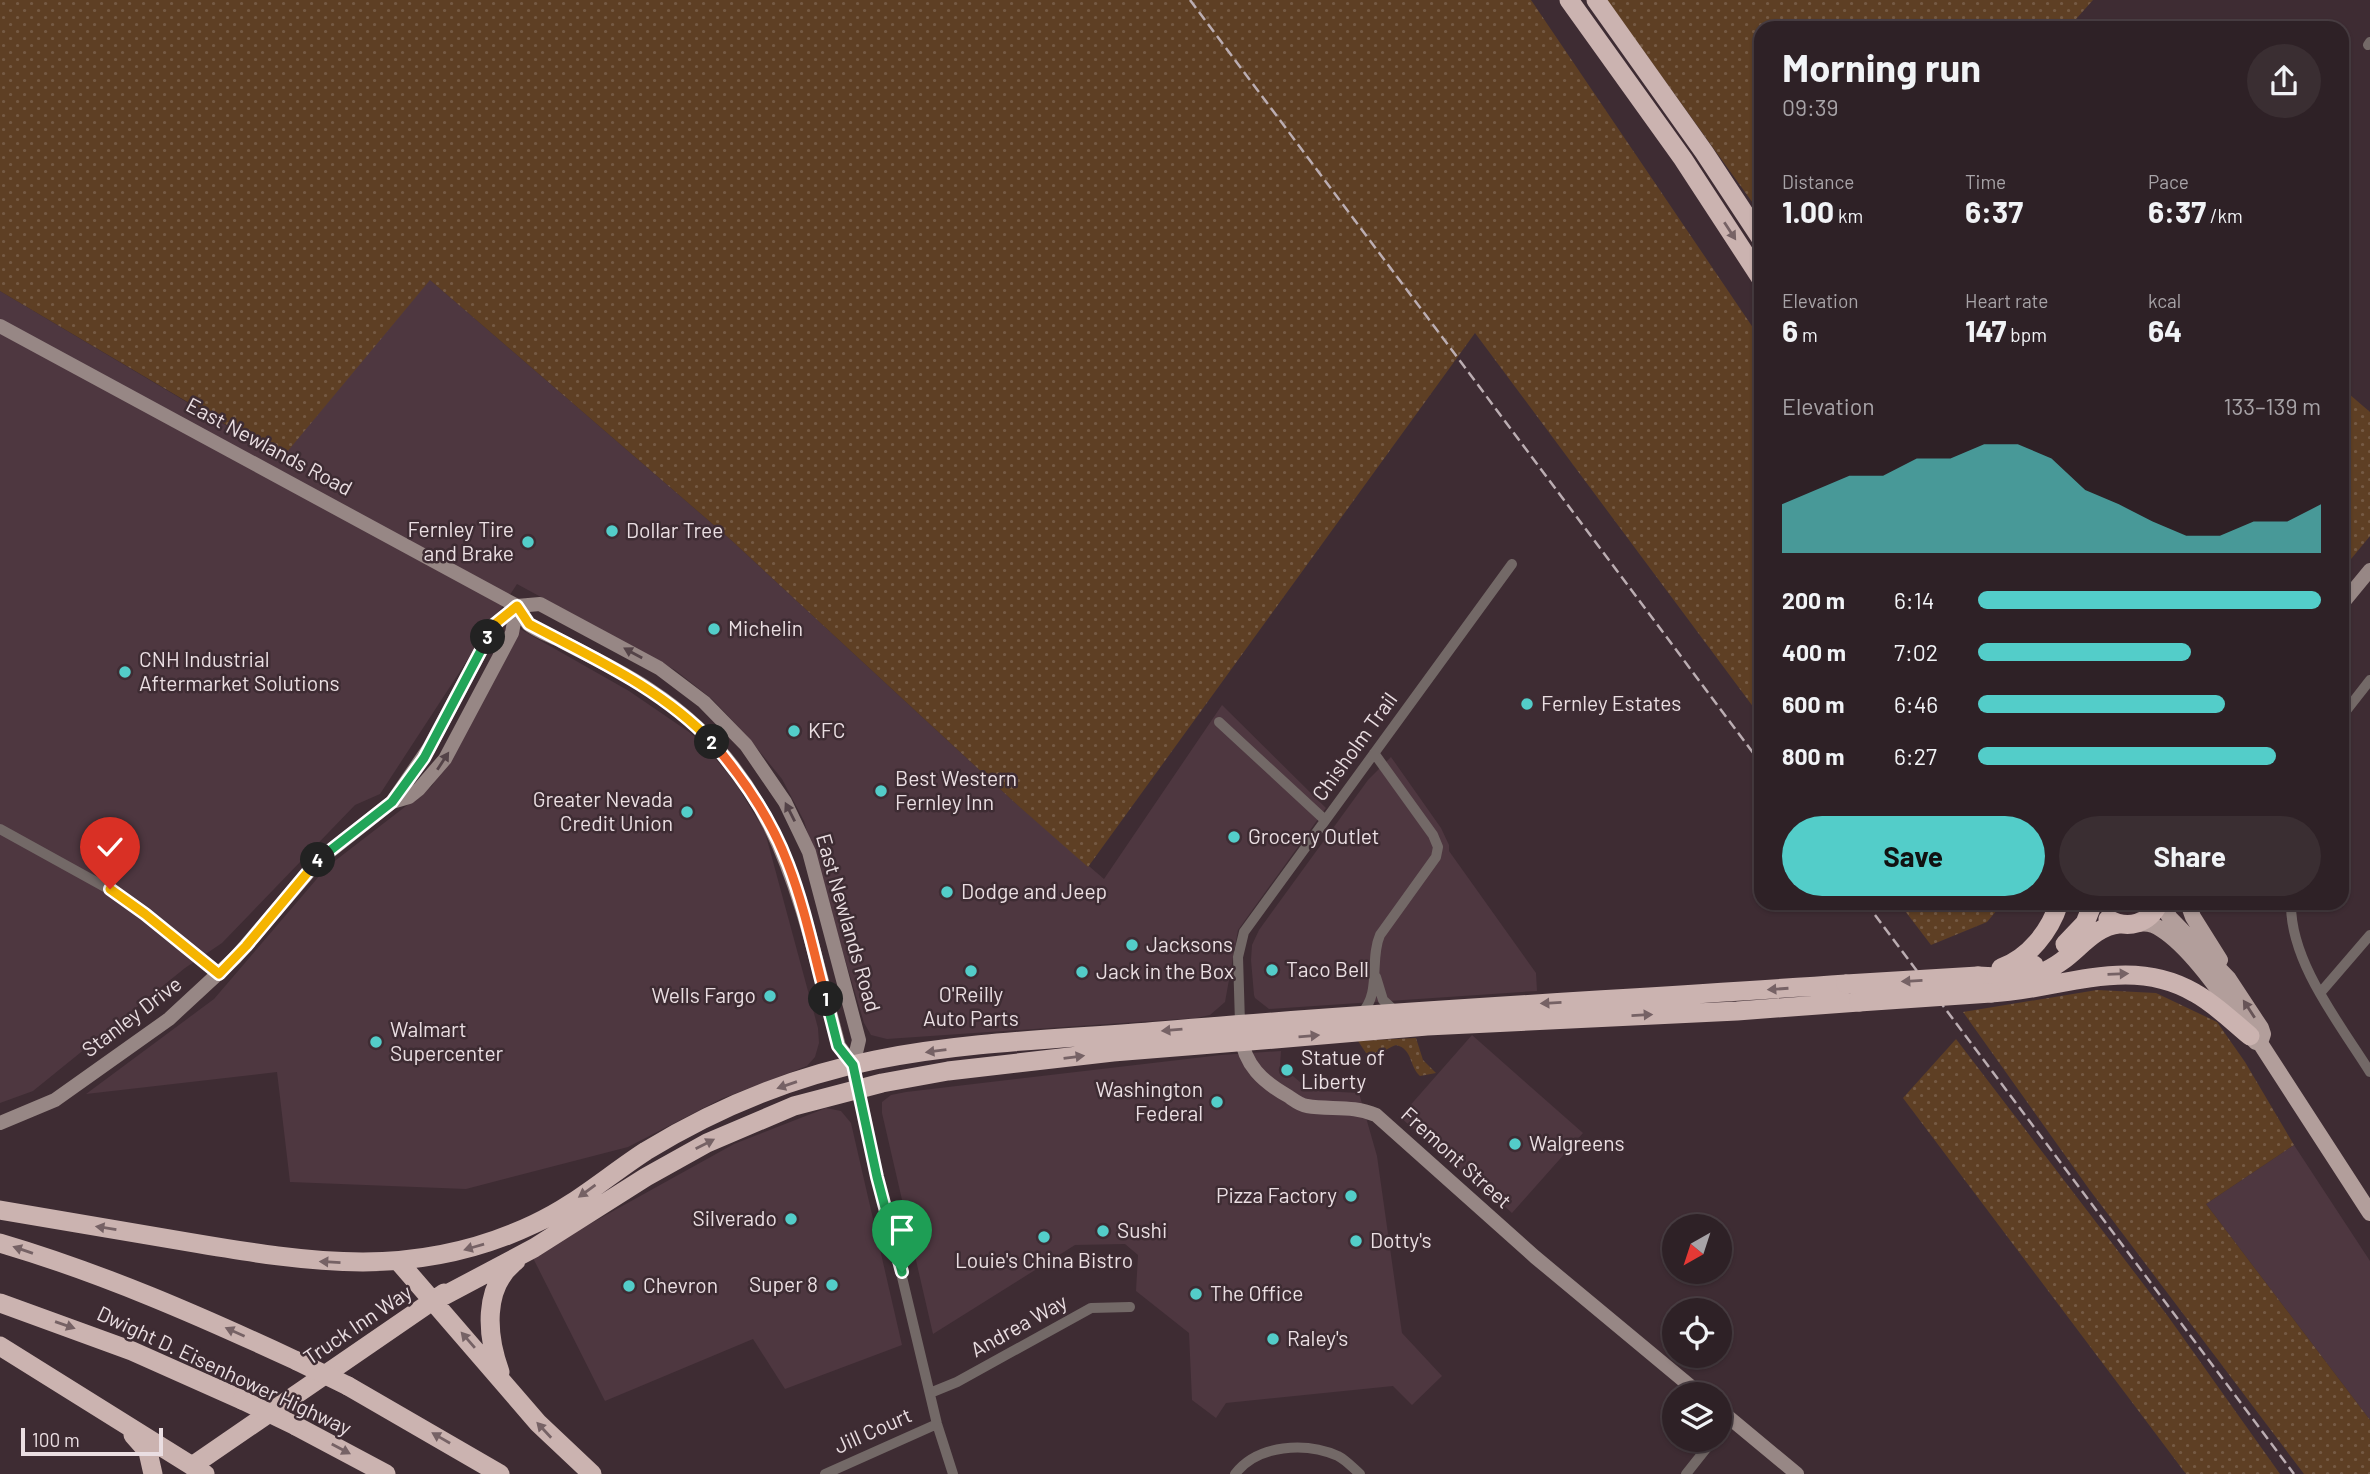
<!DOCTYPE html>
<meta charset="utf-8">
<style>
:root{--surface:#2e2126;--page:#3a2e32;--text:#f1f3f6;--muted:#a7a3a7;--line:#493e43;--accent:#53cdc9}
body{margin:0;font-family:Barlow,sans-serif;background:var(--page);color:var(--text);height:100vh;display:flex;flex-direction:column;font-size:26px;white-space:nowrap}
*{box-sizing:border-box;margin:0}
p{font-size:23px;color:var(--muted)}
.icon{flex:none;width:38px;height:38px;fill:none;stroke:currentColor;stroke-width:2;stroke-linecap:round;stroke-linejoin:round}
.map{position:relative;flex:1;overflow:hidden}
.details{position:absolute;left:1754px;top:21px;width:595px;height:889px;display:flex;flex-direction:column;background:var(--surface);border-radius:21px;box-shadow:0 2px 5px #0004,0 0 0 2px var(--line)}
.details>*{flex:none}
.needle{width:46px;rotate:219deg}
.controls{position:absolute;left:1662px;top:1214px;display:grid;gap:14px}
.controls a{display:grid;place-items:center;width:70px;height:70px;border-radius:50%;background:var(--surface);box-shadow:0 2px 5px #0004,0 0 0 2px var(--line);font-size:35px}
.scale{position:absolute;left:21px;bottom:18px;width:142px;box-sizing:border-box;padding-left:7px;border:4px solid #eadee2;border-top:0;font-size:19px;line-height:24px;white-space:nowrap;color:#eadee2;-webkit-text-stroke:5px #3e2c33;paint-order:stroke}
.pin{position:absolute;display:grid;place-items:center;width:60px;height:60px;color:#fff;margin:-72px -30px;border-radius:50% 50% 50% 0;rotate:-45deg;box-shadow:0 0 7px #0007}
.pin .icon{rotate:45deg}
.km{position:absolute;width:35px;height:35px;margin:-18px;border-radius:50%;background:#222;color:#fff;font-size:19px;line-height:35px;text-align:center}
.round{display:grid;place-items:center;flex:none;width:74px;height:74px;border-radius:37px;background:var(--page)}
.headline{display:flex;align-items:center;justify-content:space-between;height:119px;padding:0 28px}
h1{font-size:38px;font-weight:700;line-height:52px}
.stats{display:grid;grid-template-columns:repeat(3,1fr);gap:10px;height:119px;padding:7px 28px}
.stats div{display:grid;align-content:center}
.stats b{font-size:30px;font-weight:700}
.stats small{font-size:19px;font-weight:400}
.stats p{font-size:19px}
.chart{height:196px;padding:14px 28px}
.chart p{display:flex;justify-content:space-between}
.chart svg{width:100%;height:126px;margin-top:7px;fill:var(--accent);opacity:.7}
.primary-button{display:flex;gap:14px;margin-top:auto;padding:14px 28px}
.primary-button a{flex:1;height:80px;border-radius:42px;background:var(--accent);color:#111;font-size:28px;font-weight:700;line-height:80px;text-align:center}
.primary-button a+a{background:var(--page);color:var(--text)}
ul{padding:0 28px;list-style:none;font-size:23px}
li{display:grid;grid-template-columns:112px 84px 1fr;align-items:center;height:52px}
li i{height:18px;border-radius:9px;background:var(--accent)}
.map>svg:first-child{display:block}
.built{fill:#4e3740}
.grass{fill:url(#grass-dots)}
.lines{fill:none;stroke-linecap:round;stroke-linejoin:round}
.street{stroke:#736967;stroke-width:10}
.secondary{stroke:#978785;stroke-width:14}
.primary{stroke:#b29e9b;stroke-width:16}
.highway{stroke:#cbb3b0;stroke-width:19}
.rail{stroke:#bbadb2;stroke-width:2.5;stroke-dasharray:10 5;stroke-linecap:butt}
.highway-bridge{stroke:#cbb3b0;stroke-width:19}
.oneway{fill:#766265}
.oneway2{fill:#544348}
.oneway3{fill:#675457}
.split-1-casing{stroke:#fff;stroke-width:14}
.split-2-casing{stroke:#fff;stroke-width:14}
.split-3-casing{stroke:#fff;stroke-width:14}
.split-4-casing{stroke:#fff;stroke-width:14}
.split-5-casing{stroke:#fff;stroke-width:14}
.split-1{stroke:#22a559;stroke-width:9}
.split-2{stroke:#f0652b;stroke-width:9}
.split-3{stroke:#f5b400;stroke-width:9}
.split-4{stroke:#22a559;stroke-width:9}
.split-5{stroke:#f5b400;stroke-width:9}
.poi-dot{fill:#53cdc9;stroke:#3e2c33;stroke-width:2.5}
.labels{text-anchor:middle;stroke-width:5;stroke-linejoin:round;paint-order:stroke}
.street-label{font-size:21px;fill:#eadee2;stroke:#3e2c33}
.poi-label{font-size:21px;fill:#eadee2;stroke:#3e2c33;text-anchor:start}
</style>
<div class="map">
<svg width="2370" height="1474" viewBox="0 0 2370 1474">
<defs>
<pattern id="grass-dots" width="8" height="8" patternUnits="userSpaceOnUse" patternTransform="scale(1.75)"><rect width="8" height="8" fill="#5e3f24"/><path d="M2 2h.1M6 6h.1" fill="none" stroke="#755a44" stroke-width="1.8" stroke-linecap="round"/></pattern>
</defs>
<rect width="100%" height="100%" fill="#3e2c33"/>
<path class="built" d="M429,279L730,539L1013,801L1104,879L1222,705L1326,808L1238,930L1225,1002L1210,1015L1196,1018L887,1039L871,1035L864,1023L804,821L782,779L747,736L712,699L675,670L517,584L380,794L355,805L222,943L185,968L33,1091L0,1103V291L281,458Z
M520,629L629,691L689,732L704,745L735,782L765,832L818,1028L819,1043L815,1057L807,1066L721,1099L628,1147L466,1189L290,1182L277,1072L86,1094L214,999L327,867L432,786Z
M1391,757L1441,828L1449,845V851L1536,973L1537,991L1269,1009L1255,998L1254,995L1251,960L1252,945L1259,930L1368,780Z
M1472,1035L1583,1133L1512,1213L1492,1195L1489,1196L1400,1117Z
M1281,1051L1280,1065L1300,1082L1321,1091L1359,1093L1377,1156L1402,1333L1442,1376L1412,1405L1393,1386L1226,1403L1216,1418L1192,1400L1189,1333L1136,1291L1138,1255L1125,1244L1075,1245L933,1334L882,1113V1102L891,1095L906,1092L1221,1055Z
M826,1108L841,1111L851,1123L902,1345L785,1389L753,1339L605,1401L532,1256L734,1144Z
M2294,1145L2370,1261V1420L2206,1204Z"/>
<path class="grass" d="M0,0H1531L1760,338V716L1475,333L1088,867L1013,801L730,539L430,280L282,458L0,291Z
M1607,0H2093L2068,28H1760V213Z
M2342,388L2370,412V536L2342,570Z
M1899,903H2003L1987,922L1931,945Z
M2097,990L2156,993L2217,1022L2245,1062L2294,1145L2206,1204L2370,1420V1474H2304L2089,1189L1963,1012Z
M1416,1038L1423,1060L1436,1073L1420,1076C1409,1066 1413,1049 1396,1045C1385,1049 1379,1057 1366,1053L1358,1041Z
M1956,1039L2167,1315L2280,1474H2186L1903,1098Z"/>
<g class="lines">
<path class="street" d="M2368,45L2370,42
M2342,716L2370,680
M1219,722L1325,820
M0,829L125,898L219,974
M2291,903C2290,962 2340,1024 2370,1072
M1376,977L1383,1000L1396,1012
M2321,992L2370,935
M1361,1014C1382,993 1369,960 1380,935L1436,857L1438,847L1433,835L1374,753
M1240,1023L1238,957L1244,932L1512,564
M857,1088L937,1424L953,1474
M930,1393L957,1382L1091,1308L1130,1307
M1720,1432L1731,1419
M825,1474L937,1424
M1235,1474C1258,1444 1306,1442 1338,1456C1346,1460 1353,1468 1360,1474
M1686,1474L1713,1440"/>
<path class="secondary" d="M0,326L517,606C520,611 524,619 528,624C536,631 551,636 561,641C591,657 622,671 650,690C782,776 801,906 839,1046L853,1065L857,1088
M2342,604L2370,570
M517,606L540,604L659,668L704,702L746,745L785,802L809,852L859,1040L853,1065
M392,802L409,797L419,789L445,759L512,633L517,606
M1241,1035C1244,1065 1263,1082 1288,1096C1294,1100 1300,1105 1307,1106C1330,1110 1353,1105 1376,1115L1535,1257L1701,1395
M0,1123L55,1100L169,1019L236,957L319,860L392,802L429,748L495,624L517,606
M1720,1410L1797,1474"/>
<path class="primary" d="M2161,903L2170,918L2228,978L2261,1028L2263,1034L2260,1043
M2188,903L2193,917L2220,960
M2137,924C2143,923 2148,923 2153,925C2187,940 2230,1005 2250,1036L2256,1042L2260,1043L2370,1213"/>
<path class="highway" d="M1569,0L1683,159L1760,277
M1596,0L1704,152L1760,237
M2108,919C2128,930 2149,924 2159,903
M2065,944L2085,923L2093,903
M2001,968C2029,958 2050,931 2059,903
M1978,976L1997,977L2034,965
M2021,982C2036,976 2050,970 2062,961C2080,948 2096,926 2119,924
M1991,993C2060,990 2129,954 2195,993C2215,1004 2232,1021 2250,1036
M0,1210C63,1221 126,1231 188,1242C312,1263 416,1280 534,1224C574,1206 609,1175 646,1151C716,1108 795,1076 875,1060C969,1041 1066,1039 1160,1031C1389,1011 1617,1000 1846,984
M0,1243C102,1273 200,1316 297,1361
M399,1262L538,1423L592,1474
M434,1301L534,1248L646,1177L707,1143L794,1106L882,1083L948,1071L1113,1052L1275,1039L1427,1026L1737,1011L1859,1002
M0,1303L132,1351L242,1400
M0,1346L205,1474
M500,1372C487,1336 482,1287 516,1261
M348,1386L500,1474
M296,1426L386,1474
M133,1435L148,1452L153,1474
M192,1466L444,1293"/>
<path class="rail" d="M1190,0L1760,762
M1866,903L2294,1474"/>
<path class="highway-bridge" d="M1846,984L1978,976
M1859,1002L1991,993
M297,1361L348,1386
M242,1400L296,1426"/>
</g>
<defs><path id="oneway-solid" d="M-6-.8H1V-3.2L6.5 0L1 3.2V.8H-6Z" transform="scale(1.75)"/></defs>
<g class="oneway">
<use href="#oneway-solid" transform="translate(1730 231) rotate(57)"/>
<use href="#oneway-solid" transform="translate(2118 974) rotate(-2)"/>
<use href="#oneway-solid" transform="translate(1912 981) rotate(177)"/>
<use href="#oneway-solid" transform="translate(1778 989) rotate(176)"/>
<use href="#oneway-solid" transform="translate(1551 1003) rotate(177)"/>
<use href="#oneway-solid" transform="translate(1642 1015) rotate(-3)"/>
<use href="#oneway-solid" transform="translate(1172 1030) rotate(175)"/>
<use href="#oneway-solid" transform="translate(1309 1036) rotate(-5)"/>
<use href="#oneway-solid" transform="translate(936 1051) rotate(173)"/>
<use href="#oneway-solid" transform="translate(1074 1057) rotate(-7)"/>
<use href="#oneway-solid" transform="translate(787 1085) rotate(161)"/>
<use href="#oneway-solid" transform="translate(705 1144) rotate(-27)"/>
<use href="#oneway-solid" transform="translate(587 1191) rotate(144)"/>
<use href="#oneway-solid" transform="translate(106 1228) rotate(-171)"/>
<use href="#oneway-solid" transform="translate(474 1247) rotate(164)"/>
<use href="#oneway-solid" transform="translate(23 1250) rotate(-161)"/>
<use href="#oneway-solid" transform="translate(330 1262) rotate(-177)"/>
<use href="#oneway-solid" transform="translate(65 1325) rotate(19)"/>
<use href="#oneway-solid" transform="translate(235 1332) rotate(-156)"/>
<use href="#oneway-solid" transform="translate(468 1340) rotate(-131)"/>
<use href="#oneway-solid" transform="translate(544 1430) rotate(-133)"/>
<use href="#oneway-solid" transform="translate(441 1438) rotate(-150)"/>
<use href="#oneway-solid" transform="translate(341 1449) rotate(28)"/>
</g>
<g class="oneway2">
<use href="#oneway-solid" transform="translate(633 653) rotate(-151)"/>
<use href="#oneway-solid" transform="translate(443 761) rotate(-57)"/>
<use href="#oneway-solid" transform="translate(790 812) rotate(-117)"/>
</g>
<use class="oneway3" href="#oneway-solid" transform="translate(2249 1009) rotate(-123)"/>
<g class="lines">
<defs>
<path id="split-1" d="M826,999L838,1046L853,1065L877,1177L902,1272"/>
<path id="split-2" d="M712,742C744,779 771,819 788,864C805,908 814,954 826,999"/>
<path id="split-3" d="M488,637L495,624L517,606L529,624C593,658 661,688 712,742"/>
<path id="split-4" d="M318,860L392,802L424,758L488,637"/>
<path id="split-5" d="M110,889L145,914L219,974L246,946L318,860"/>
</defs>
<use href="#split-1" class="split-1-casing"/>
<use href="#split-2" class="split-2-casing"/>
<use href="#split-3" class="split-3-casing"/>
<use href="#split-4" class="split-4-casing"/>
<use href="#split-5" class="split-5-casing"/>
<use href="#split-1" class="split-1"/>
<use href="#split-2" class="split-2"/>
<use href="#split-3" class="split-3"/>
<use href="#split-4" class="split-4"/>
<use href="#split-5" class="split-5"/>
</g>
<g class="poi-dot">
<circle cx="612" cy="531" r="7"/>
<circle cx="528" cy="542" r="7"/>
<circle cx="714" cy="629" r="7"/>
<circle cx="125" cy="672" r="7"/>
<circle cx="1527" cy="704" r="7"/>
<circle cx="794" cy="731" r="7"/>
<circle cx="881" cy="791" r="7"/>
<circle cx="687" cy="812" r="7"/>
<circle cx="1234" cy="837" r="7"/>
<circle cx="947" cy="892" r="7"/>
<circle cx="1132" cy="945" r="7"/>
<circle cx="1272" cy="970" r="7"/>
<circle cx="971" cy="971" r="7"/>
<circle cx="1082" cy="972" r="7"/>
<circle cx="770" cy="996" r="7"/>
<circle cx="376" cy="1042" r="7"/>
<circle cx="1287" cy="1070" r="7"/>
<circle cx="1217" cy="1102" r="7"/>
<circle cx="1515" cy="1144" r="7"/>
<circle cx="1351" cy="1196" r="7"/>
<circle cx="791" cy="1219" r="7"/>
<circle cx="1103" cy="1231" r="7"/>
<circle cx="1044" cy="1237" r="7"/>
<circle cx="1356" cy="1241" r="7"/>
<circle cx="832" cy="1285" r="7"/>
<circle cx="629" cy="1286" r="7"/>
<circle cx="1196" cy="1294" r="7"/>
<circle cx="1273" cy="1339" r="7"/>
</g>
<g class="labels">
<g class="street-label">
<text transform="translate(269 447) rotate(28)" y="7">East Newlands Road</text>
<text transform="translate(1355 747) rotate(-54)" y="7">Chisholm Trail</text>
<text transform="translate(848 923) rotate(74)" y="7">East Newlands Road</text>
<text transform="translate(132 1017) rotate(-37)" y="7">Stanley Drive</text>
<text transform="translate(1456 1158) rotate(42)" y="7">Fremont Street</text>
<text transform="translate(358 1325) rotate(-34)" y="7">Truck Inn Way</text>
<text transform="translate(1019 1326) rotate(-29)" y="7">Andrea Way</text>
<text transform="translate(224 1371) rotate(25)" y="7">Dwight D. Eisenhower Highway</text>
<text transform="translate(873 1431) rotate(-24)" y="7">Jill Court</text>
</g>
<g class="poi-label">
<text x="514" y="537" text-anchor="end">Fernley Tire<tspan x="514" dy="24">and Brake</tspan></text>
<text x="626" y="538">Dollar Tree</text>
<text x="728" y="636">Michelin</text>
<text x="139" y="667">CNH Industrial<tspan x="139" dy="24">Aftermarket Solutions</tspan></text>
<text x="1541" y="711">Fernley Estates</text>
<text x="808" y="738">KFC</text>
<text x="895" y="786">Best Western<tspan x="895" dy="24">Fernley Inn</tspan></text>
<text x="673" y="807" text-anchor="end">Greater Nevada<tspan x="673" dy="24">Credit Union</tspan></text>
<text x="1248" y="844">Grocery Outlet</text>
<text x="961" y="899">Dodge and Jeep</text>
<text x="1146" y="952">Jacksons</text>
<text x="1286" y="977">Taco Bell</text>
<text x="1096" y="979">Jack in the Box</text>
<text x="971" y="1002" text-anchor="middle">O'Reilly<tspan x="971" dy="24">Auto Parts</tspan></text>
<text x="756" y="1003" text-anchor="end">Wells Fargo</text>
<text x="390" y="1037">Walmart<tspan x="390" dy="24">Supercenter</tspan></text>
<text x="1301" y="1065">Statue of<tspan x="1301" dy="24">Liberty</tspan></text>
<text x="1203" y="1097" text-anchor="end">Washington<tspan x="1203" dy="24">Federal</tspan></text>
<text x="1529" y="1151">Walgreens</text>
<text x="1337" y="1203" text-anchor="end">Pizza Factory</text>
<text x="777" y="1226" text-anchor="end">Silverado</text>
<text x="1117" y="1238">Sushi</text>
<text x="1370" y="1248">Dotty's</text>
<text x="1044" y="1268" text-anchor="middle">Louie's China Bistro</text>
<text x="818" y="1292" text-anchor="end">Super 8</text>
<text x="643" y="1293">Chevron</text>
<text x="1210" y="1301">The Office</text>
<text x="1287" y="1346">Raley's</text>
</g>
</g>
</svg>
<div class="controls">
<a><svg class="needle" viewBox="-14 -14 28 28"><path d="M0-13l5 13h-10z" fill="#e53935"/><path d="M0 13l5-13h-10z" fill="#a7a3a7"/></svg></a>
<a><svg class="icon" aria-label="locate" viewBox="0 0 24 24"><circle cx="12" cy="12" r="6"/><path d="M12 2v4M12 18v4M2 12h4M18 12h4"/></svg></a>
<a><svg class="icon" aria-label="layers" viewBox="0 0 24 24"><path d="M12 4l9 5-9 5-9-5zM3 14l9 5 9-5"/></svg></a>
</div>
<div class="scale">100 m</div>
<div class="pin" style="left:902px;top:1272px;background:#1e9e55"><svg class="icon" aria-label="arrive" viewBox="0 0 24 24"><path d="M6 21V4h12l-3 4 3 4H6"/></svg></div>
<div class="pin" style="left:110px;top:889px;background:#d93025"><svg class="icon" aria-label="check" viewBox="0 0 24 24"><path d="M5 12l5 5 9-10"/></svg></div>
<b class="km" style="left:826px;top:999px">1</b>
<b class="km" style="left:712px;top:742px">2</b>
<b class="km" style="left:488px;top:637px">3</b>
<b class="km" style="left:318px;top:860px">4</b>
<section class="details">
<div class="headline"><div><h1>Morning run</h1><p>09:39</p></div><a class="round"><svg class="icon" aria-label="share" viewBox="0 0 24 24"><path d="M12 15V3M7 8l5-5 5 5M5 13v7h14v-7"/></svg></a></div>
<div class="stats">
<div><p>Distance</p><b>1.00<small> km</small></b></div>
<div><p>Time</p><b>6:37</b></div>
<div><p>Pace</p><b>6:37<small> /km</small></b></div>
</div>
<div class="stats">
<div><p>Elevation</p><b>6<small> m</small></b></div>
<div><p>Heart rate</p><b>147<small> bpm</small></b></div>
<div><p>kcal</p><b>64</b></div>
</div>
<div class="chart"><p><span>Elevation</span>133–139 m</p>
<svg viewBox="0 0 160 44" preserveAspectRatio="none"><path d="M0 44V27L10 22L20 17L30 17L40 11L50 11L60 6L70 6L80 11L90 22L100 27L110 33L120 38L130 38L140 33L150 33L160 27V44z"/></svg>
</div>
<ul>
<li><b>200 m</b>6:14<i style="width:100%"></i></li>
<li><b>400 m</b>7:02<i style="width:62%"></i></li>
<li><b>600 m</b>6:46<i style="width:72%"></i></li>
<li><b>800 m</b>6:27<i style="width:87%"></i></li>
</ul>
<div class="primary-button"><a>Save</a><a>Share</a></div>
</section>
</div>
